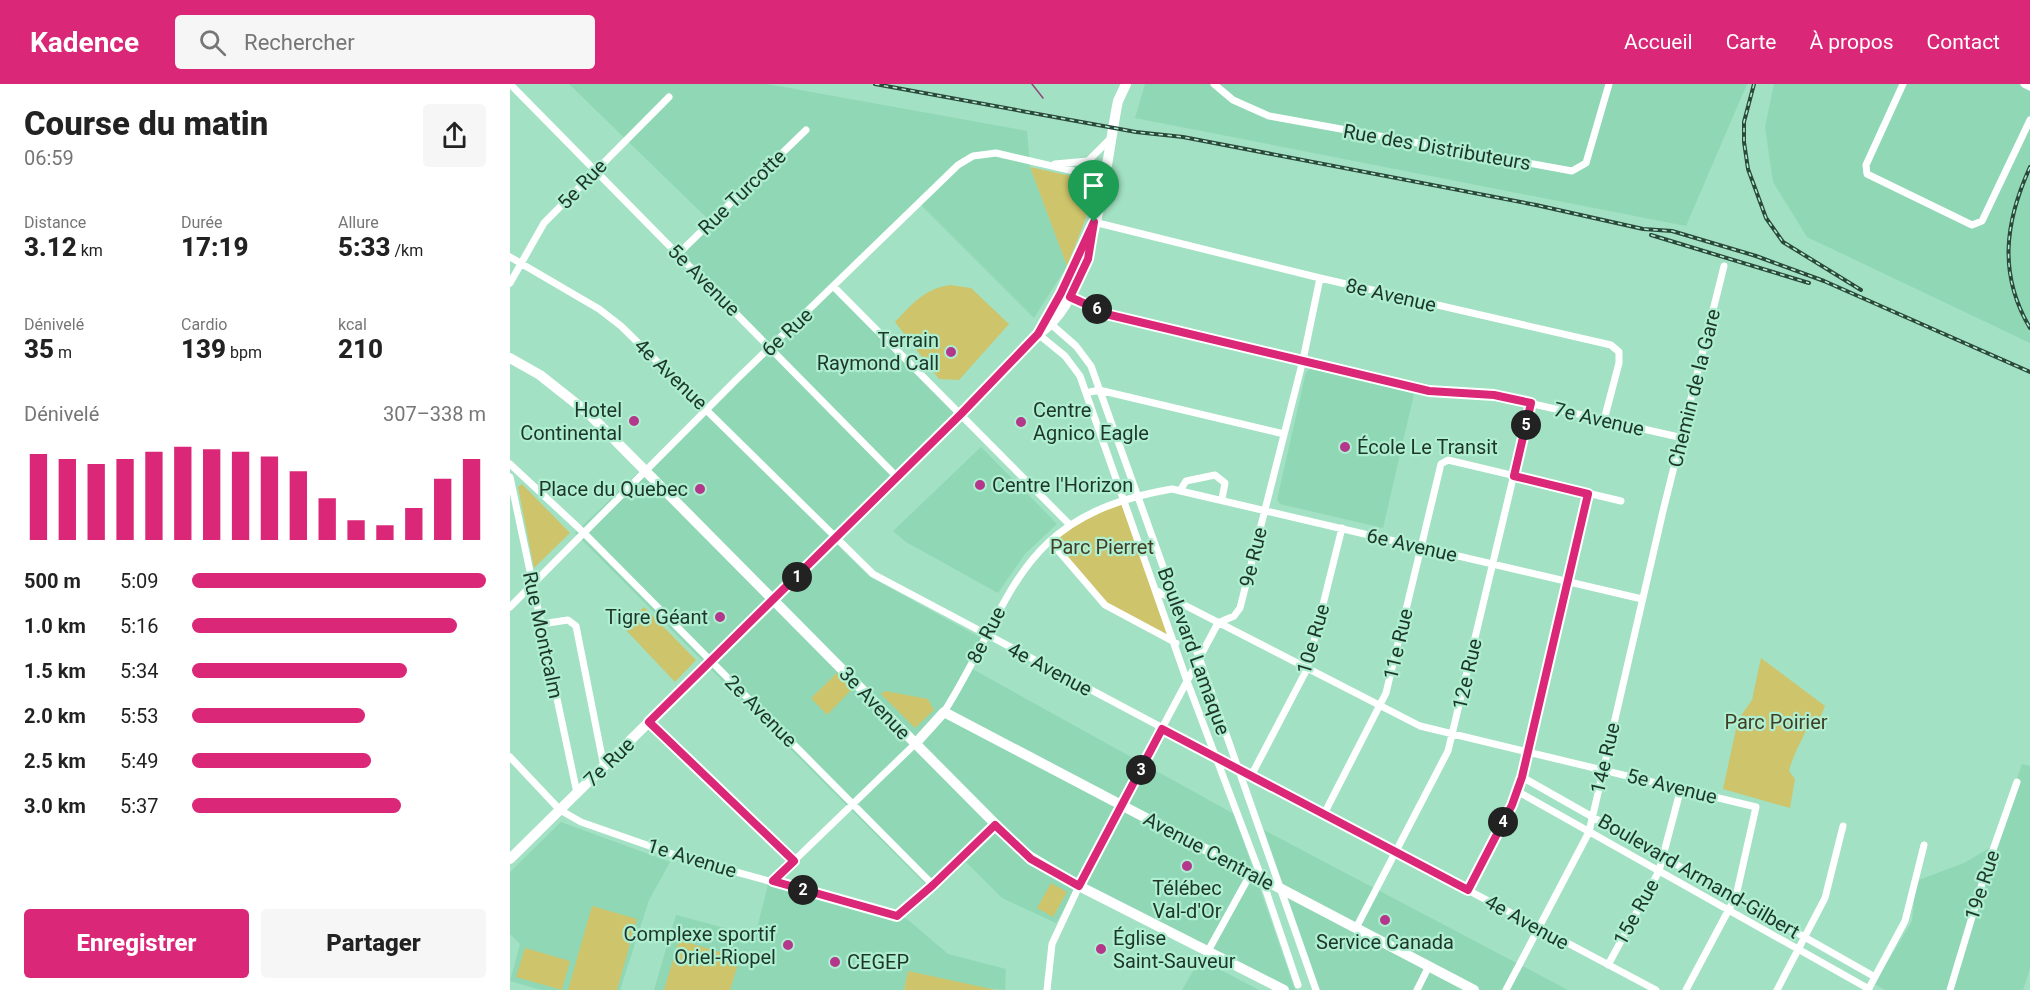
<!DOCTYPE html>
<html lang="fr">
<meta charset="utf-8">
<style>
:root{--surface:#fff;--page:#f6f6f6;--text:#222;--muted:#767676;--accent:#db2777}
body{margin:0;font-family:Roboto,sans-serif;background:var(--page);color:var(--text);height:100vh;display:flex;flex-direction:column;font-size:22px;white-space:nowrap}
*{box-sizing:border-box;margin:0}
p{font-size:20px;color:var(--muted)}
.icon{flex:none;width:33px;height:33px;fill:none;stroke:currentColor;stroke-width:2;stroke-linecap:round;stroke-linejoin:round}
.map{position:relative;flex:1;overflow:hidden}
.details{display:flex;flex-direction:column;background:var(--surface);width:510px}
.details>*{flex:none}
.pin{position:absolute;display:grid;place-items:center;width:51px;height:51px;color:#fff;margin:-62px -26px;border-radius:50% 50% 50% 0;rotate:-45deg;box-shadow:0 0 6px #0007}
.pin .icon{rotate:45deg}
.km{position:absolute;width:30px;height:30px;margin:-15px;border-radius:50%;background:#222;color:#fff;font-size:16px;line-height:30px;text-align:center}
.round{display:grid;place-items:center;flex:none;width:63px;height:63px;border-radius:6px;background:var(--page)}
.headline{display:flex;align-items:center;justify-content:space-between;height:102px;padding:0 24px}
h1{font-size:33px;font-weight:800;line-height:45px}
.metrics{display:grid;grid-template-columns:repeat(3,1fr);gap:9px;height:102px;padding:6px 24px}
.metrics div{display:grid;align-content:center}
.metrics b{font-size:26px;font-weight:800}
.metrics small{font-size:16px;font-weight:400}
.metrics p{font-size:16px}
.chart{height:168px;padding:12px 24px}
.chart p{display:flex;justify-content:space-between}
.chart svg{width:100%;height:108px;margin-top:6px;stroke:var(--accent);stroke-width:6}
.primary-button{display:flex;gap:12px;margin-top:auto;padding:12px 24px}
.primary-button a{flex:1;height:69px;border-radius:6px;background:var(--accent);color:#fff;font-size:24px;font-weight:800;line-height:69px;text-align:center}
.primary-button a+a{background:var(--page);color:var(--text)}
ul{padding:0 24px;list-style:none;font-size:20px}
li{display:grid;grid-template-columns:96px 72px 1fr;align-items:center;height:45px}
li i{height:15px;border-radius:8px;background:var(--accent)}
header{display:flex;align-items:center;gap:36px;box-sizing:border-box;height:84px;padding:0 30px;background:var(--accent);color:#fff}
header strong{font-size:28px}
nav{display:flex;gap:33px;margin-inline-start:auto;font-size:21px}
.search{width:420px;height:54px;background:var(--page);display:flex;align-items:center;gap:15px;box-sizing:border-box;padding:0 21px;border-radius:6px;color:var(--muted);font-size:22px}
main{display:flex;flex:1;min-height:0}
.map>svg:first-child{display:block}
.built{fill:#8fd7b5}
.green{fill:#cdc46b}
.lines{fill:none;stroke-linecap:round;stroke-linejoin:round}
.stream{stroke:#8f4778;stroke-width:1.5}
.street{stroke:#fff;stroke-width:7}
.secondary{stroke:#fff;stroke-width:10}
.rail-casing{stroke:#2b483a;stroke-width:4}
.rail{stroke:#afeed0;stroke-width:1.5;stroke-dasharray:4.5;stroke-linecap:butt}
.route-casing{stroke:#fff;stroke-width:12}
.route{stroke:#db2777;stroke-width:8}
.poi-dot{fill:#b3388b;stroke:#afeed0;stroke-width:2}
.labels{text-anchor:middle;stroke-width:4.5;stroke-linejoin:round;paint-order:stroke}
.street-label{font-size:20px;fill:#1d362a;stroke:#afeed0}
.poi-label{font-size:20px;fill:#1d362a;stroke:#afeed0;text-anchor:end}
.park-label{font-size:20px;fill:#413e25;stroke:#afeed0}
</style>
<header>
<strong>Kadence</strong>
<div class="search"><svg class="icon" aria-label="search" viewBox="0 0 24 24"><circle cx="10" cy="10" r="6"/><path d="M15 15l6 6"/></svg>Rechercher</div>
<nav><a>Accueil</a><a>Carte</a><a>À propos</a><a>Contact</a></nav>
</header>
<main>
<section class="details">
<div class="headline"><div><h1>Course du matin</h1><p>06:59</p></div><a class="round"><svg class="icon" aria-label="share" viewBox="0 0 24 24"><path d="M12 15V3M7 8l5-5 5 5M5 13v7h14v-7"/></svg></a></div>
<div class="metrics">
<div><p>Distance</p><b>3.12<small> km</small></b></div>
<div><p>Durée</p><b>17:19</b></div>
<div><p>Allure</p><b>5:33<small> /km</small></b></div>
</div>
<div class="metrics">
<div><p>Dénivelé</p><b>35<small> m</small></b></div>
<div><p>Cardio</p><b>139<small> bpm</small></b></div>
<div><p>kcal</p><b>210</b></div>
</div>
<div class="chart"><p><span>Dénivelé</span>307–338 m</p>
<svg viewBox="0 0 160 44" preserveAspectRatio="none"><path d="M5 44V9M15 44V11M25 44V13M35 44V11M45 44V8M55 44V6M65 44V7M75 44V8M85 44V10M95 44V16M105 44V27M115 44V36M125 44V38M135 44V31M145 44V19M155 44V11"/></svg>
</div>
<ul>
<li><b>500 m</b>5:09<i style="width:100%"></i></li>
<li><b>1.0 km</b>5:16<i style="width:90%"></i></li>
<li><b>1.5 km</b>5:34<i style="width:73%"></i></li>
<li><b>2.0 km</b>5:53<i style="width:59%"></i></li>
<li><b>2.5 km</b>5:49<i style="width:61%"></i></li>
<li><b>3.0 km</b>5:37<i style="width:71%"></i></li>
</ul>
<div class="primary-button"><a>Enregistrer</a><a>Partager</a></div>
</section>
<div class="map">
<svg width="1520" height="906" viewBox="0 0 1520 906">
<rect width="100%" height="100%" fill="#a2e1c3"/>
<path class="built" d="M59,0H257L517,47L520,83L557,182L524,234L411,121L324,203L448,331L320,454L360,493L471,554L457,582L724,730L785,906H776L570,799L546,839L492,814L456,778L424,809L65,449L260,263L167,170L202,139Z
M635,0H1237L1176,142L625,34Z
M1264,0H1520V259L1297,153L1263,98L1255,43Z
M800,285L904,310L873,444L770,420L767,416L796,288Z
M471,363L547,440L515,470L488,509L396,458L383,447Z
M1512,680L1520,682V885L1513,906H1375L1364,900L1402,837L1406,797L1454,779L1483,762Z
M51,738L160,778L139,816L110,906H31L0,897L10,860L0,850V788Z
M754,746L1058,906H810Z
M259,797L397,835L438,870L496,885L495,906L468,903L398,887L394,906H144L166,831L245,852Z
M690,875L749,906H672Z"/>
<path class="green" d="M520,83L584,97L576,134L557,182Z
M440,201L461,204L499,240L449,296L429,295L385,238C402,220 414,205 440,201Z
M12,400L60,449L24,484L8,403Z
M613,415L666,559L595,521L540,457L559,440Z
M134,523L186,576L165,598L113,543Z
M1251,574L1315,622L1310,634L1300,635C1294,655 1284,667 1279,687L1285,695L1280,724L1213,705L1228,636L1242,616Z
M327,589L342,605L317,631L301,614Z
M375,607L418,615L424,626L405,644L371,610Z
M541,799L557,808L543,833L527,824Z
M82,822L127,835L107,906H58Z
M169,856L230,874L220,906H154Z
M15,864L60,877L52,906L6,893Z
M398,887L486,906H394Z"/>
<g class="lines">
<path class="stream" d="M522,0L533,14"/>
<path class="street" d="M0,0L387,393
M704,0L723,16L759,32L1062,87L1076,79L1099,0
M1393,0L1356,81L1357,90L1462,141L1472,137L1520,36
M1514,0L1520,3
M545,80L578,77L599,56
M584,138L810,194L1101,261L1109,268V279L1094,336
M168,170L296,46
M0,173L89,225L111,242L363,490L1146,906
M0,199L34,139L159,13
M324,203L559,440
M556,212L600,231L919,307L984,311L1173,354
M542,241L566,262L581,282L665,516L689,573L806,906
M528,250L555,272L570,292L677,597L752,795L788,901
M576,309L589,306L774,350
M0,380L73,448L423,801
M0,393L67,709
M671,405L676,397L705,391L715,399L712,415
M540,457L595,521L666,559
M647,507L910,642L1246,723L1226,812L1176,906
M0,523L227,295L448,81L463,72L486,69L594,94
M31,540L58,536L66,542L94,683
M434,628C506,513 505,432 662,405L1132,515
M139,638L284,777
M0,673L50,726L71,738L171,773L387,832L423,801L485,741
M741,692L797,585L832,444
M1012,693L1365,893
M1007,707L1359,905
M611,721L708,539L724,532L730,524L793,276L810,194
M814,730L876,609L931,380L938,376L1111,417
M263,797L405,660
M958,806L1002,721L1012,693L1078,410
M846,844L938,667L1021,319
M698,867L741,789
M1098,881L1149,787L1171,704
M537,906L542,860L569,802
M907,906L919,882
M996,906L1079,748L1153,427L1214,182
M1267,906L1315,814L1333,742
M1358,906L1395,837L1414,761
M1440,906L1478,780L1507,698"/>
<path class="secondary" d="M528,250L551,209L581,143
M0,274L30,291L78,329L513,768L569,802L774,906
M405,660L434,628L964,906
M0,775L451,330L528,250C585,215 595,80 608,17L616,0
M569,802L611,721"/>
<defs>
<path id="rail" d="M365,0L626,48L673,53L1026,121L1133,145L1162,147L1246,172L1314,197L1520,288
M1244,0L1234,38V58L1238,85L1256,134L1273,158L1351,206
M1520,83C1495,138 1488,190 1520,244
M1141,151L1299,199"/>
</defs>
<use href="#rail" class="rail-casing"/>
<use href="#rail" class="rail"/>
</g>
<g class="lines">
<defs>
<path id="route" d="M584,138L578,175L560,213L600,231L919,307L984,311L1021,319L1004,392L1078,410L1012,693L1002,721L958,806L652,645L569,802L521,775L485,741L423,801L387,832L263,797L284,777L139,638L451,330L528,250L551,209Z"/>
</defs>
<use href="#route" class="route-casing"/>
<use href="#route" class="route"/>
</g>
<g class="poi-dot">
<circle cx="441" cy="268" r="6"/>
<circle cx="124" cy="337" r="6"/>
<circle cx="511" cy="338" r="6"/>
<circle cx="835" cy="363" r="6"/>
<circle cx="470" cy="401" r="6"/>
<circle cx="190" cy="405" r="6"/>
<circle cx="210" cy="533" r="6"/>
<circle cx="677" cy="782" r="6"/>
<circle cx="875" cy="836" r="6"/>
<circle cx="278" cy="861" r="6"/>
<circle cx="591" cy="865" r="6"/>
<circle cx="325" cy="878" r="6"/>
</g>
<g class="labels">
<g class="street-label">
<text transform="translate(927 63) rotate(10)" y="7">Rue des Distributeurs</text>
<text transform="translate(72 100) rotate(-46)" y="7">5e Rue</text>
<text transform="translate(232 108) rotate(-44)" y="7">Rue Turcotte</text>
<text transform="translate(194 196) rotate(45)" y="7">5e Avenue</text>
<text transform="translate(881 211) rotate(13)" y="7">8e Avenue</text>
<text transform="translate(277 248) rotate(-43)" y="7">6e Rue</text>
<text transform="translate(161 290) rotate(44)" y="7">4e Avenue</text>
<text transform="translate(1184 304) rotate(-76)" y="7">Chemin de la Gare</text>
<text transform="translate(1089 335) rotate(13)" y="7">7e Avenue</text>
<text transform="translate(902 461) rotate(13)" y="7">6e Avenue</text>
<text transform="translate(743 473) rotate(-76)" y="7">9e Rue</text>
<text transform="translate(33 551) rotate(78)" y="7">Rue Montcalm</text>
<text transform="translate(476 551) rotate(-63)" y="7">8e Rue</text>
<text transform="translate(803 555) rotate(-74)" y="7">10e Rue</text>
<text transform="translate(888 560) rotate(-77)" y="7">11e Rue</text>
<text transform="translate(684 567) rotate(70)" y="7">Boulevard Lamaque</text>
<text transform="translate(540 585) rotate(28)" y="7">4e Avenue</text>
<text transform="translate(957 590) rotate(-77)" y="7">12e Rue</text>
<text transform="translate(365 619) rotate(46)" y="7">3e Avenue</text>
<text transform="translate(251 627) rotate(45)" y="7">2e Avenue</text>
<text transform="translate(1095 674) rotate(-77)" y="7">14e Rue</text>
<text transform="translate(99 678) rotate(-44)" y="7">7e Rue</text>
<text transform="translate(1162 702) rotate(14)" y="7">5e Avenue</text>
<text transform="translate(699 767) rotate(28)" y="7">Avenue Centrale</text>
<text transform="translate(182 774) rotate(17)" y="7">1e Avenue</text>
<text transform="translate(1189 792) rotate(30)" y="7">Boulevard Armand-Gilbert</text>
<text transform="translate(1472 801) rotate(-72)" y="7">19e Rue</text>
<text transform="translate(1126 828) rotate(-61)" y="7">15e Rue</text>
<text transform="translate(1017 838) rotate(29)" y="7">4e Avenue</text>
</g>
<g class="poi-label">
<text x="429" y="263">Terrain<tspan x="429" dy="23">Raymond Call</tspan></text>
<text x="112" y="333">Hotel<tspan x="112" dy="23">Continental</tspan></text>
<text x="523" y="333" text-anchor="start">Centre<tspan x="523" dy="23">Agnico Eagle</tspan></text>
<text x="847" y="370" text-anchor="start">École Le Transit</text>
<text x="482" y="408" text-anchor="start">Centre l'Horizon</text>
<text x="178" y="412">Place du Quebec</text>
<text x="198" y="540">Tigre Géant</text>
<text x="677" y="811" text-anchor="middle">Télébec<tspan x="677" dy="23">Val-d'Or</tspan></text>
<text x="266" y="857">Complexe sportif<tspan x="266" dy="23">Oriel-Riopel</tspan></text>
<text x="603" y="861" text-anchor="start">Église<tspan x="603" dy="23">Saint-Sauveur</tspan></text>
<text x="875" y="865" text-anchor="middle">Service Canada</text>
<text x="337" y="885" text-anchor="start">CEGEP</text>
</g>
<g class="park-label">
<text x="592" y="470">Parc Pierret</text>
<text x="1266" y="645">Parc Poirier</text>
</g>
</g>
</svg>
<div class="pin" style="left:584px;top:138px;background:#1e9e55"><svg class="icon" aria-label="arrive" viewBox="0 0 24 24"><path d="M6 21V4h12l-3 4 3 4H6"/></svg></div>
<b class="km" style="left:287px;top:493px">1</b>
<b class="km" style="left:293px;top:806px">2</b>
<b class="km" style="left:631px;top:686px">3</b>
<b class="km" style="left:993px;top:738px">4</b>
<b class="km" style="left:1016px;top:341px">5</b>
<b class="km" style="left:587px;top:225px">6</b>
</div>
</main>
